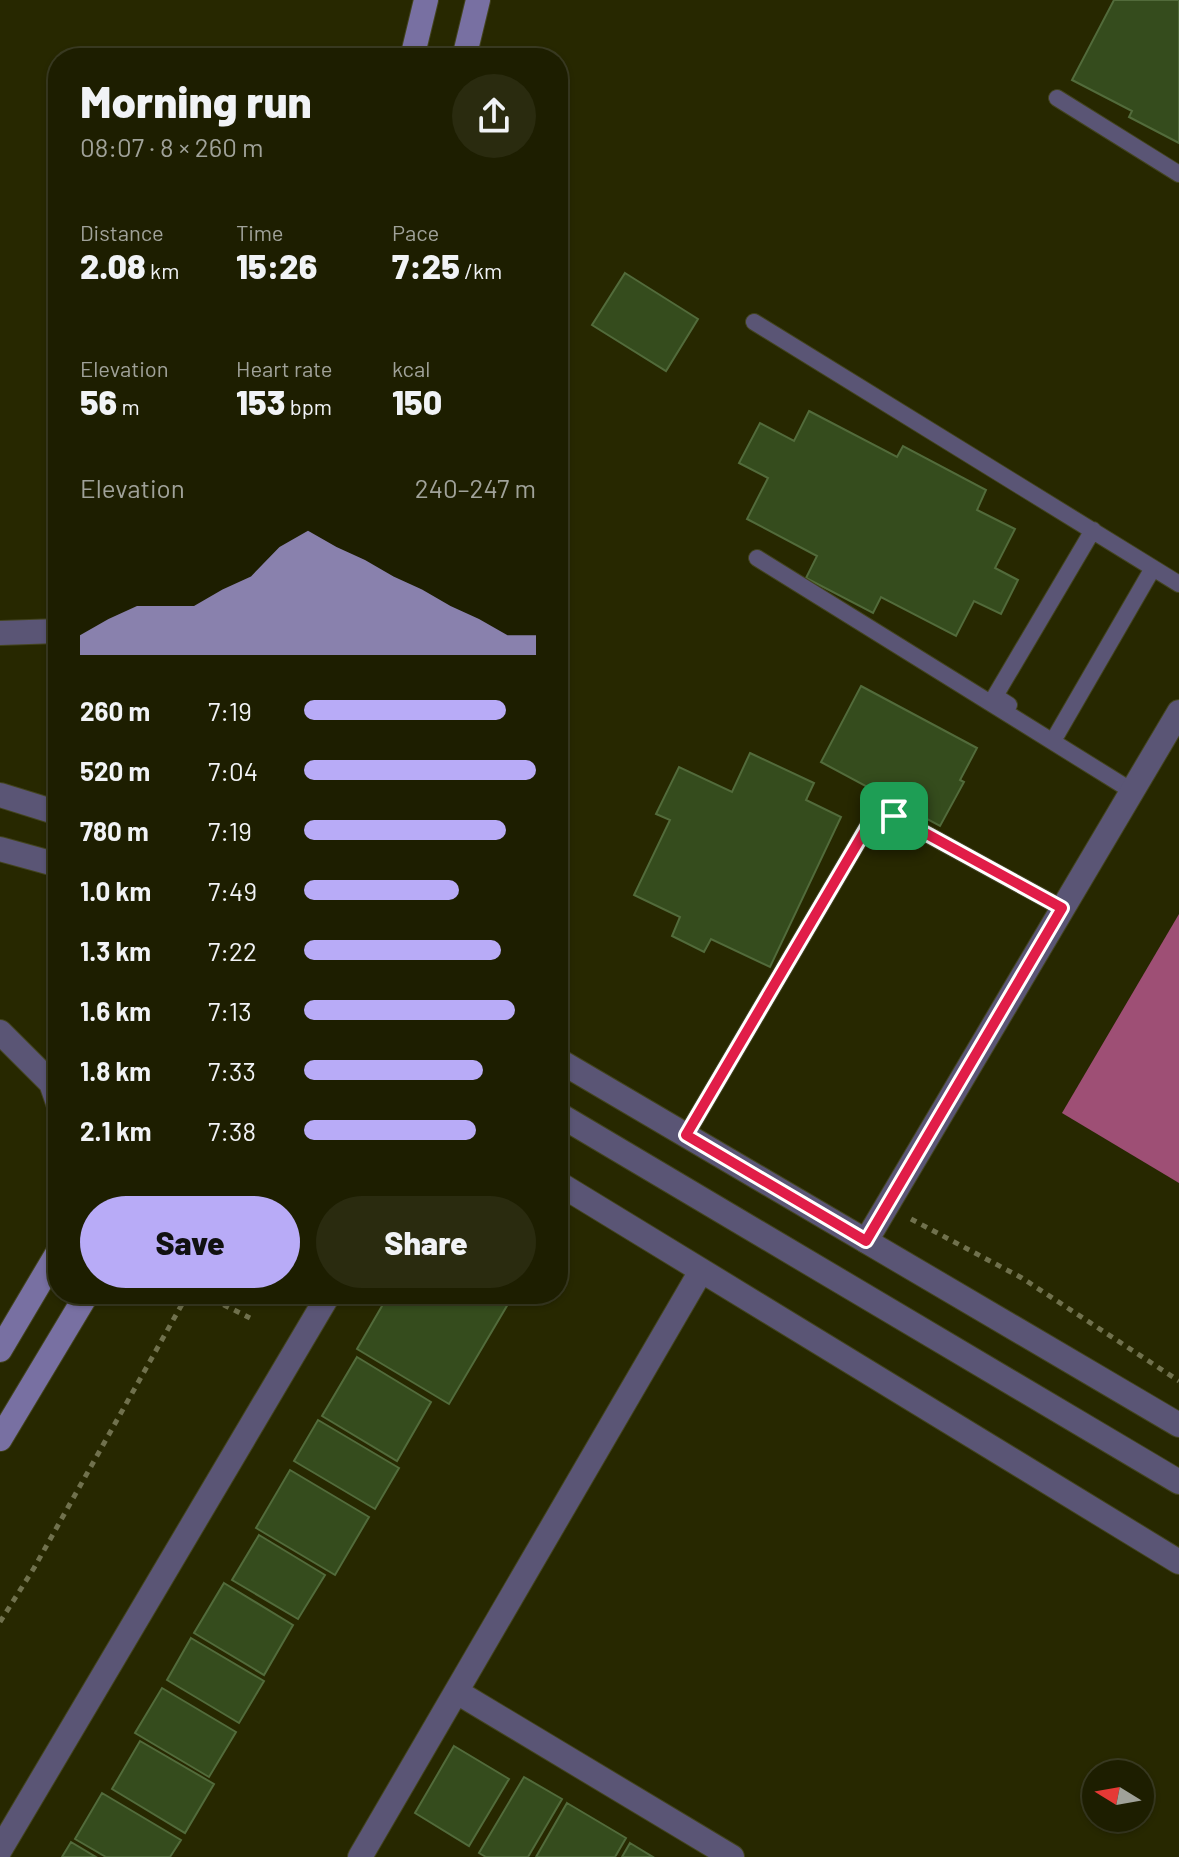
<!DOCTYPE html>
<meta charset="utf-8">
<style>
:root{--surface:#1d1e00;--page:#2a2b0f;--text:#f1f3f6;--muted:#a0a299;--line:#3b3c22;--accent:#b8abf7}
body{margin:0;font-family:Barlow,sans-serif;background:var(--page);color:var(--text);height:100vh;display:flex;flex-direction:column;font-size:30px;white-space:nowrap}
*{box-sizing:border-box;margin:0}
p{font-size:26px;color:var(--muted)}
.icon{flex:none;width:44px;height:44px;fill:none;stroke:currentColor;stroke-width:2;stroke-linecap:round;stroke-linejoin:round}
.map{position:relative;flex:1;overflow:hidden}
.details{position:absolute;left:48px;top:48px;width:520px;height:1256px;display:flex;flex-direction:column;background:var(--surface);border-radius:32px;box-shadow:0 2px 6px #0004,0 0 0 2px var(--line)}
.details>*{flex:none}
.needle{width:52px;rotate:281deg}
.tools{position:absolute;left:1082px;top:1760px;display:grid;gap:16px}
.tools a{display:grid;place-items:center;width:72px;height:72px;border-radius:50%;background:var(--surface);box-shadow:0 2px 6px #0004,0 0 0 2px var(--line);font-size:40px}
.pin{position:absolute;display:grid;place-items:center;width:68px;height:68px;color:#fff;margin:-34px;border-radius:16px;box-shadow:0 4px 12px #0006}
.round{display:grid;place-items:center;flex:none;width:84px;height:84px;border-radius:42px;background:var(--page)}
.overview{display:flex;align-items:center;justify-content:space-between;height:136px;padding:0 32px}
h1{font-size:44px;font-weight:800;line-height:60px}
.stats{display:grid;grid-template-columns:repeat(3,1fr);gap:12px;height:136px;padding:8px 32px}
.stats div{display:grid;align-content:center}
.stats b{font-size:34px;font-weight:800}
.stats small{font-size:22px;font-weight:400}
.stats p{font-size:22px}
.chart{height:224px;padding:16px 32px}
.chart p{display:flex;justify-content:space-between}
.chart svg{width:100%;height:144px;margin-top:8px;fill:var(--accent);opacity:.7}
.button{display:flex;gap:16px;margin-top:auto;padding:16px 32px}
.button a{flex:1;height:92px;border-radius:48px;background:var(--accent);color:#111;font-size:32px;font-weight:800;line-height:92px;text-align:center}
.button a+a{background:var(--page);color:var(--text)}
ul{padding:0 32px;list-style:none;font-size:26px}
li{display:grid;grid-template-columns:128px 96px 1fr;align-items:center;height:60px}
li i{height:20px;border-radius:10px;background:var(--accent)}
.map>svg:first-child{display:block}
.water{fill:#9e4f75}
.building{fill:#354c1d;stroke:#526b3b;stroke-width:2}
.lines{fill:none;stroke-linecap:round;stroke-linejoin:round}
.service-casing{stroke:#43441e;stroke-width:18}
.minor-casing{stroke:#43441e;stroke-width:26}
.tertiary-casing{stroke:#43441e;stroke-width:26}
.secondary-casing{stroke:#43441e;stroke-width:26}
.path{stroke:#70714d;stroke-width:5;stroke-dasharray:6 6;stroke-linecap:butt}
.service{stroke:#5a5575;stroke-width:16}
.minor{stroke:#5a5575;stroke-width:24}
.tertiary{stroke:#5a5575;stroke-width:24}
.secondary{stroke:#7870a2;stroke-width:24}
.route-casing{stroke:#fff;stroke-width:16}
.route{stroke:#e11d48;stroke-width:10}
</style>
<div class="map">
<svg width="1179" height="1857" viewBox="0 0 1179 1857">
<rect width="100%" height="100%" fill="#272800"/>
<path class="water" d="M1179,914V1183L1062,1113Z"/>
<path class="building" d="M1114,0H1179V143L1129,117L1132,111L1072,80Z
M625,273L698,319L666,371L592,325Z
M809,411L897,457L903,446L986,490L977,510L1015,529L995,568L1018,580L1001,614L974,601L956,636L881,597L873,613L806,578L817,556L747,519L768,478L739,463L760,423L794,441Z
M861,686L977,748L960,780L964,782L940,826L821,762Z
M750,753L814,783L806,800L841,817L770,967L711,939L704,952L672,936L680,917L634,895L670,820L656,814L679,767L732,792Z
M389,1294H491L508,1304L449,1404L357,1349Z
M357,1357L431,1402L397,1461L322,1416Z
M318,1420L399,1468L375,1509L294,1461Z
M290,1470L369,1517L335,1575L256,1528Z
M259,1535L325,1575L298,1619L232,1580Z
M224,1583L293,1625L264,1675L194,1633Z
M191,1638L264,1681L239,1723L167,1680Z
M162,1688L236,1732L209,1777L135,1733Z
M140,1741L214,1784L185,1833L112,1789Z
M454,1746L509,1779L469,1846L415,1813Z
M524,1777L562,1799L528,1857H486L479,1853Z
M102,1793L181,1840L170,1857H106L75,1839Z
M567,1803L626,1838L615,1857H536Z
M71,1842L96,1857H62Z
M630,1843L653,1857H622Z"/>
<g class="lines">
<defs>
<path id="service" d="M1057,98L1179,174
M754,322L1179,584
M757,558L1132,791
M1009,705L995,696L1093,530
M1057,734L1153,568
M686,1135L867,827L878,817L894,816L1062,908"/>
<path id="minor" d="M558,1183L1179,1562
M866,1241L1179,712
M457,1692L732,1857
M0,1850L329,1294
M360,1857L701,1271"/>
<path id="tertiary" d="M0,633L58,631
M0,795L58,813
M0,849L58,865
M0,1032L51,1083L58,1103
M558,1060L1179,1425
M558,1114L1179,1482"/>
<path id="secondary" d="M412,58L426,0
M464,58L478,0
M0,1350L58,1252
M0,1439L87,1294"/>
</defs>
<use href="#service" class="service-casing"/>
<use href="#minor" class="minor-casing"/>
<use href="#tertiary" class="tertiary-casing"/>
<use href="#secondary" class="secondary-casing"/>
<path class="path" d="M911,1219L1022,1278L1179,1381
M202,1294L250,1318
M0,1622L34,1568L186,1297L192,1294"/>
<use href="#service" class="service"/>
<use href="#minor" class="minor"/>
<use href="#tertiary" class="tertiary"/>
<use href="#secondary" class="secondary"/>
</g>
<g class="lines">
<defs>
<path id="route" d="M894,816L1062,908L866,1241L686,1135L867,827L878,817Z"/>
</defs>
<use href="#route" class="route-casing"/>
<use href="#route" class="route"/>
</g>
</svg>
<div class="tools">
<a><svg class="needle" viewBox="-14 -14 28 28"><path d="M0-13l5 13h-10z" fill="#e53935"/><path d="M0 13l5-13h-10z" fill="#a0a299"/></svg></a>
</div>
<div class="pin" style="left:894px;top:816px;background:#1e9e55"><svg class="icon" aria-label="arrive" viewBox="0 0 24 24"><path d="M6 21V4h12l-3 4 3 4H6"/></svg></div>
<section class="details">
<div class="overview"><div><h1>Morning run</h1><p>08:07 · 8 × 260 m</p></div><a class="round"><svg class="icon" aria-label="share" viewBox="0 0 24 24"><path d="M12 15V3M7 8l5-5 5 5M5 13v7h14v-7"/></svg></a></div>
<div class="stats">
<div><p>Distance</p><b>2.08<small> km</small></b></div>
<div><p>Time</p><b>15:26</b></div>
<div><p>Pace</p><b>7:25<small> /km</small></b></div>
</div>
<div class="stats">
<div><p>Elevation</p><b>56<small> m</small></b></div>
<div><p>Heart rate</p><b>153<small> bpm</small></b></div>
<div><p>kcal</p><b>150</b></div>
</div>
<div class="chart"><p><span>Elevation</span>240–247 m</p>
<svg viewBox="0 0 160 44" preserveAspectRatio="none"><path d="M0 44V38L10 33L20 29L30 29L40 29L50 24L60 20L70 11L80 6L90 11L100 15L110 20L120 24L130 29L140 33L150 38L160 38V44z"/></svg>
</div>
<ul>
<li><b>260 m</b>7:19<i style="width:87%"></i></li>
<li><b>520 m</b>7:04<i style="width:100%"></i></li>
<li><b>780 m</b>7:19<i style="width:87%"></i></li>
<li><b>1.0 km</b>7:49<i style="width:67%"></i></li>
<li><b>1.3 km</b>7:22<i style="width:85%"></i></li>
<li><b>1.6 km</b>7:13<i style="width:91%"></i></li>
<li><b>1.8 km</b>7:33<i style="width:77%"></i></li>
<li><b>2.1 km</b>7:38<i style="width:74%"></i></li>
</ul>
<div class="button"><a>Save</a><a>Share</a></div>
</section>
</div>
